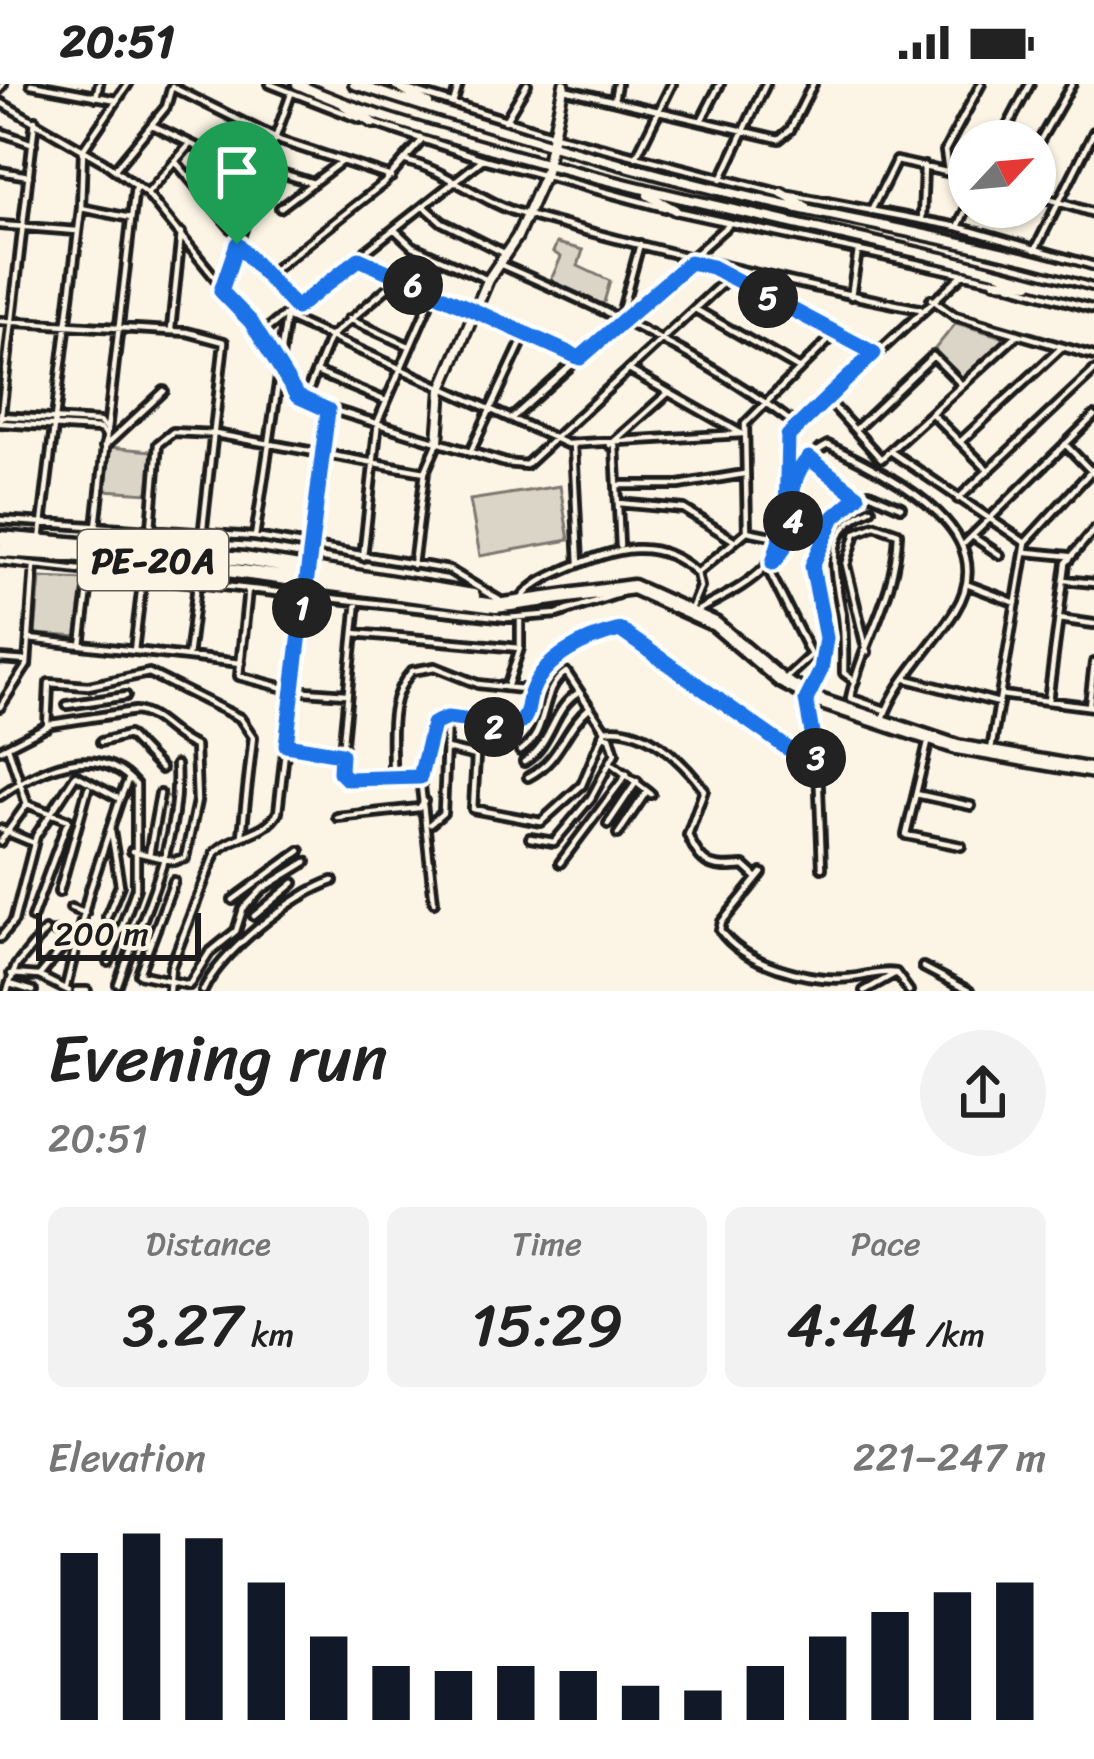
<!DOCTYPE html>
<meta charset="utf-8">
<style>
:root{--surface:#fff;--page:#f2f2f2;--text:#222;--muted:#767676;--accent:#111827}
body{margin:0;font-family:Sriracha,sans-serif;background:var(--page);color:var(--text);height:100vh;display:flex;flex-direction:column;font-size:45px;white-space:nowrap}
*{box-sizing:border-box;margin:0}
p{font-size:39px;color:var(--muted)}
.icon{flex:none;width:66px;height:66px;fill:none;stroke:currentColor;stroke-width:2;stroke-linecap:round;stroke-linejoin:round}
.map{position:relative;height:907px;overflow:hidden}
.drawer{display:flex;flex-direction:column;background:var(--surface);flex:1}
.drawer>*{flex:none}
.needle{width:78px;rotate:64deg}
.fabs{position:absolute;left:948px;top:36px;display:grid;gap:24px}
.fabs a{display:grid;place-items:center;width:108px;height:108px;border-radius:50%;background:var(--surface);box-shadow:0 3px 9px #0004;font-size:60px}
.scale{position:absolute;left:36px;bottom:30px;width:165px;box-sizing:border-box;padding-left:12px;border:6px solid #1c1c1c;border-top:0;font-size:33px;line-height:42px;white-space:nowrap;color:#1c1c1c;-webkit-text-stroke:9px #fcf5e5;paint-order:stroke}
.pin{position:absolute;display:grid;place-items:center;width:102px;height:102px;color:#fff;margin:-123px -51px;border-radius:50% 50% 50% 0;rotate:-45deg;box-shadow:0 0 12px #0007}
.pin .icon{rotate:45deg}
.km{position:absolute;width:60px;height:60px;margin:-30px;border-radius:50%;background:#222;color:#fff;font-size:33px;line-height:60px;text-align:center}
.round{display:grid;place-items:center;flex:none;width:126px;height:126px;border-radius:63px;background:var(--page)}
.summary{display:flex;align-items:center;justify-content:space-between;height:204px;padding:0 48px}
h1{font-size:66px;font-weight:600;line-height:90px}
.metrics{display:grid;grid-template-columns:repeat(3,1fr);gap:18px;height:204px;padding:12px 48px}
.metrics div{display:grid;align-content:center;border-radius:18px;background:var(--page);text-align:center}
.metrics b{font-size:60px;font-weight:600}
.metrics small{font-size:33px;font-weight:400}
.metrics p{font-size:33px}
.chart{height:336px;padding:24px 48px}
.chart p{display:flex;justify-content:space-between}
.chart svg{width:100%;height:216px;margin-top:12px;stroke:var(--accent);stroke-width:6}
.status{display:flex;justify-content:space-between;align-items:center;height:84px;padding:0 60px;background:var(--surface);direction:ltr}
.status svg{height:33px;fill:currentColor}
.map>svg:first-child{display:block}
.green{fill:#dbd5c8;stroke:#7c7872;stroke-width:3}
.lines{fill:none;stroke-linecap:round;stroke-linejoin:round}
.street-casing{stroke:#1c1c1c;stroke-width:14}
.secondary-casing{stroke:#1c1c1c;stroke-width:16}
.highway-casing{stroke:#1c1c1c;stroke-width:21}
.street{stroke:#fcf5e5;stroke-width:4.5}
.secondary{stroke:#fcf5e5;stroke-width:8}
.highway{stroke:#fcf5e5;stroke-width:12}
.route-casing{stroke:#fff;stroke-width:24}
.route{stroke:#1a73e8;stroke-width:15}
.labels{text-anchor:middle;stroke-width:9;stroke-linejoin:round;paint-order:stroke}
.shield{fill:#fcf5e5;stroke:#5f5d58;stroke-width:3}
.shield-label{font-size:36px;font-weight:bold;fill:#1c1c1c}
</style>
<div class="status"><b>20:51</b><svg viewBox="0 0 49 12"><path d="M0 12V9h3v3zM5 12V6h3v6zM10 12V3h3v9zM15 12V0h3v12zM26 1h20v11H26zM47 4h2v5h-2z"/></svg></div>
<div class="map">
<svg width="1094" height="907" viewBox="0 0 1094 907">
<rect width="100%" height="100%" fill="#fcf5e5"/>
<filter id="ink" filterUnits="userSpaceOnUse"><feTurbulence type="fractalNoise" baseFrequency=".00833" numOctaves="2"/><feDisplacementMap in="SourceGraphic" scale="24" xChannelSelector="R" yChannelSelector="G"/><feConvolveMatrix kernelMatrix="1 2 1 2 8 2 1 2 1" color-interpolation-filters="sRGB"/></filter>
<g filter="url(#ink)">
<path class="green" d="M211,74L256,96L237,149L199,99Z
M557,159L583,166L578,182L610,197L603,222L550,198L561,173L553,168Z
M956,239L1006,254L962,296L934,266Z
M109,363L152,367L148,409L105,406Z
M560,402L569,456L480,472L470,416Z
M40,494L86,496L79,553L35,550Z"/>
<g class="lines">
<defs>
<path id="street" d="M31,0L117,16
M270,0L360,35
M172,3L281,57L391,93
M0,5L3,0
M564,5L779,55L790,46L813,0
M409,6L554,51L779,109
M96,13L99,0
M614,16L617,0
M0,18L104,78L147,110L251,238L288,303L304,317L506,379L526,381L729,193
M453,20L459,0
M505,37L527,0
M701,37L720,0
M371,38L483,75L665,124
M152,41L259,93
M0,48L33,60
M1000,57L1030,0
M1035,65L1072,0
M636,73L672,0
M175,77L237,151
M406,77C449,87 480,118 523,130C655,166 785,199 920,225
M262,83L313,99
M115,85L166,23L172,2
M0,87L29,92
M948,87L945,67L981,0
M721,96L766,0
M147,110L190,60
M790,111L958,143L1094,182
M1035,111L1094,129
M424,122L442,138L506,170
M81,124L131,134
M280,124L342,77
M676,127L993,196
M871,127L896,77L969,93
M922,136L924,82
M0,141L77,147
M959,141L969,119
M395,146L412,162L488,196
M237,159L296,224
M1035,166L1094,48
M359,175L578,273
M499,180C604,225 706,272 797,342
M717,186L874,270
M266,192L384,99L423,55
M1010,201L1094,225
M221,207L291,10
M851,212L858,167
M931,215L955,232L1094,272
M695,225L798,284
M621,230L640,160
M349,235L409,262
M0,237L187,248L224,258L200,470
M171,245L181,149
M261,250L483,75
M279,281L286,233L567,360L742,350
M629,286L742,350
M316,288L386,317
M826,314L881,375L1018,250
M304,317L330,253L399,194
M933,331L988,386
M0,332L99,338L105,343
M511,335L729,140
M0,339L35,36
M0,339L100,345L105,350
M855,346L933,272L962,301
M960,358L1061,264
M1065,360L1094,390
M573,361L579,480
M610,361L668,309
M615,361L620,462
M104,363L164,307
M890,367L1024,458
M470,369L526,249
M810,375L858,412
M618,401H679L744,390
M958,415L1094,287
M619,419L684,425L735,457
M0,436L255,453L449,486L499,516
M151,444L158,360L173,348L215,350L425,388
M747,447L781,454
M972,452L1000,471
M255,453L279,293
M40,456L81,124L83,66L128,0
M965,459L1094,332
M94,460L135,102
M1027,468L1069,472
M363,473L378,337L433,210
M0,477L507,534L557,530L618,510
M773,479C813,440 767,392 828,361C888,391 1006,445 955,527C933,562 896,596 883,635
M306,480L328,326
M413,481L425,388L438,358
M768,485L811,571L785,595
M697,489L747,447L745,340L835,250
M1064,496L1094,499
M966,500L1016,519
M248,505L239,592L292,606L346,610
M522,514C533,498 553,491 571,483C615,465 656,451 697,489L700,503L691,525
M357,517L340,688L347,695L420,693
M695,528C744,501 790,484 785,419C784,398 781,373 788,352L964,189
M1059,535L1094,540
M354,549L520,564
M29,555L241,579
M81,561L91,483
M134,567L143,491
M867,568L846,481L856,449L875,441L898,449C896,514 863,555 850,614L885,626
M188,573L197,501
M0,575L27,577
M907,595L999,619
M855,597L844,589C844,570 845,550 842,531C835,487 820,447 871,425
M508,601L520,564V533
M1001,611L1094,623
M1048,617L1066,479L1094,446
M67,621L126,612
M1089,621L1094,579
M0,623L27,581L34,481
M47,643L49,599L88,602L149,589L240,634L253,653L242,751
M929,655L906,751L961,762
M101,658L128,651L161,685
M286,661L340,670
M8,663L27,720
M447,665L476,672L473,725L541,738L582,701L605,646C645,640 682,676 704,706L688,751C702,783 711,785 744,782L757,794
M0,666L51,640L135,627C159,630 172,654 195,662L197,717L185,774L174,777L132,767
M991,666L1026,458L1094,384
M520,667C551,648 537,608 566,588L605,646
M524,678C553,660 551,626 578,609
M612,680L651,710
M392,692C393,655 385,616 412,587L435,583L478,600L531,606
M528,693C561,676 563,646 589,624
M916,710L971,722
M0,712C39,685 97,656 136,701V804L109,878
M120,715L129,694
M27,720L68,736L32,834
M337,733L419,724L424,717
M430,740L443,729L447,634
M608,740L637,697
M0,745L34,759
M618,750L647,707
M530,754L554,758L591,714L615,669L610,653L602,651
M0,758L27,720
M149,771L160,710
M560,779L627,690
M822,784L818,680L806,616L821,586L826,554L813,482L834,433L869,409L901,423
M762,789L722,838L720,846C743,880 810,898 849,894C866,893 880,886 896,889
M174,797L139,890L189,901L209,869L236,847L243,825L262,805L306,778
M59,808L88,704
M233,816L300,767
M434,818L420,693L428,646L447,634L516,642C531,632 526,623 531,608C544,573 591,547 626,547L787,664L817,677
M71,824L85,829
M254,832L294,799
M107,833L120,801L111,747
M55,848L79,861
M0,854L14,837L36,752L76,691L120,715L89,809L66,903
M923,883L969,907
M11,890L39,892L69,907
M39,892L69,856
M10,900L33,907
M118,900C143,829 181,759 176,681
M7,907L16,882L45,847
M76,907H87
M169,907L171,883L215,769C233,750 266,751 278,728L305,498
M203,907C220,869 293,810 333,797
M864,907L896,889L909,907"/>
<path id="secondary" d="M297,0C363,30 437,49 506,69C701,124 900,158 1094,214
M354,0C484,42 615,82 748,113C864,140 980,159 1094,193
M397,2L428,20
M344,21L373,39
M782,109L806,123
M648,111L675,126
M995,197L1029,199
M438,357L442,305L488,196L517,153L544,92L564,0"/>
<path id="highway" d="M0,454L244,475L473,512
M0,466L145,475L496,522L633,503L715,540L782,597L822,618L957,663L1094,687"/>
</defs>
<use href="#street" class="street-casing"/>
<use href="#secondary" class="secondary-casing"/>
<use href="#highway" class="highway-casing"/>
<use href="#street" class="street"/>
<use href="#secondary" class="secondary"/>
<use href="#highway" class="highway"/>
</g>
</g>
<g class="lines" filter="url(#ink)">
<defs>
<path id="route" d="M237,160L296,224L359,175L580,274L690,178L712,183L874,269L788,352L786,435L773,479C805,448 778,403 809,374L858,412L834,433L812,482L826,554L821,586L806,616L817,677L787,664L620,546C587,554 545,572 532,607C526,622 531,632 516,642L447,634L433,640L420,693L347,695L340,688L341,670L286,661L328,326L297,312L251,238L221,207Z"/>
</defs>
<use href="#route" class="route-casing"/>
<use href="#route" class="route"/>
</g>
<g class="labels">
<rect class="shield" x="78" y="446" width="150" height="60" rx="9"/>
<g class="shield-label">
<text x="153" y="489">PE-20A</text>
</g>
</g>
</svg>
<div class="fabs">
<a><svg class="needle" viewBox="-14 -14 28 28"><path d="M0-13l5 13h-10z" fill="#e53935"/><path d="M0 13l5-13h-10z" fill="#767676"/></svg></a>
</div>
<div class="scale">200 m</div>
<div class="pin" style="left:237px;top:160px;background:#1e9e55"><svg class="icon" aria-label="arrive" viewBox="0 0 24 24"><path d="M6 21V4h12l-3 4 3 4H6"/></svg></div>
<b class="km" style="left:302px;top:524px">1</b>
<b class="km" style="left:494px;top:643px">2</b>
<b class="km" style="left:816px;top:674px">3</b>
<b class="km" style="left:793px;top:437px">4</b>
<b class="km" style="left:768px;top:214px">5</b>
<b class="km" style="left:413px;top:201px">6</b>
</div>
<section class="drawer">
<div class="summary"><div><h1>Evening run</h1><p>20:51</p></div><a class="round"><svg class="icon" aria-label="share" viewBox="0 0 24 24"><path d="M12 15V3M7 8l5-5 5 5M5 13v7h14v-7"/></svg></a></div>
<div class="metrics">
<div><p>Distance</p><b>3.27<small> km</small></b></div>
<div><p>Time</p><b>15:29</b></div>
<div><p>Pace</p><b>4:44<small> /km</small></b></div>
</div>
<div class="chart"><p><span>Elevation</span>221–247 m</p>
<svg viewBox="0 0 160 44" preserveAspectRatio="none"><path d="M5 44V10M15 44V6M25 44V7M35 44V16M45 44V27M55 44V33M65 44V34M75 44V33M85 44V34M95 44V37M105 44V38M115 44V33M125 44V27M135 44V22M145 44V18M155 44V16"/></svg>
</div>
</section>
